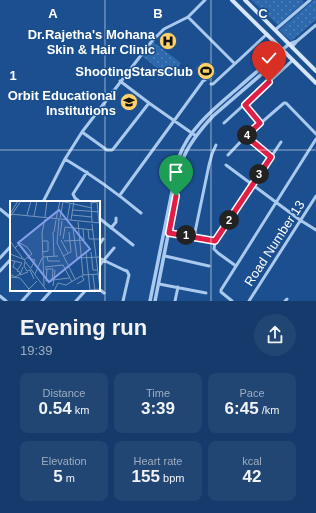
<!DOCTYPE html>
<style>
:root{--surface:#143b6b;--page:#214673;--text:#f1f3f6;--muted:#9dadc1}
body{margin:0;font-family:Arial,sans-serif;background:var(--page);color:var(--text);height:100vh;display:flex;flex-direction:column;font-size:15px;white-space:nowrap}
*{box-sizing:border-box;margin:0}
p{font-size:13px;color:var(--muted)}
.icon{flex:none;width:22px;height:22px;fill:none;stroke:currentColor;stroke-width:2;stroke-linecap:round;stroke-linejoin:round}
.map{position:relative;height:301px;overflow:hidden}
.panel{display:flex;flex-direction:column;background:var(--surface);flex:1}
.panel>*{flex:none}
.pin{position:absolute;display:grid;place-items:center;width:34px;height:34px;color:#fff;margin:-41px -17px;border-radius:50% 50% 50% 0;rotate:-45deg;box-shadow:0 0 4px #0007}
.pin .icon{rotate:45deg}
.km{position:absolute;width:20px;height:20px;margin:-10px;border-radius:50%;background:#222;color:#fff;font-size:11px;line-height:20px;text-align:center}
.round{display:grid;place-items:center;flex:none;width:42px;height:42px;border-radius:21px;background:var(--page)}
.head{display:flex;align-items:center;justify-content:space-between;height:68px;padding:0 20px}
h1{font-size:22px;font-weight:700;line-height:30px}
.metrics{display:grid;grid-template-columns:repeat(3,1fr);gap:6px;height:68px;padding:4px 20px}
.metrics div{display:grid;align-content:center;border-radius:8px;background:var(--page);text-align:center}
.metrics b{font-size:17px;font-weight:700}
.metrics small{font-size:11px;font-weight:400}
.metrics p{font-size:11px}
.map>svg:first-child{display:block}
.grass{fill:url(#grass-dots)}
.pitch{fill:#2e69ad}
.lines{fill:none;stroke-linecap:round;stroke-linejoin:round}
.minor{stroke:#a9c9ee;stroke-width:3}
.tertiary{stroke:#a9c9ee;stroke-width:3.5}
.secondary{stroke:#d6e6fa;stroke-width:4}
.route-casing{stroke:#fff;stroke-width:8}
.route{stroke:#e11d48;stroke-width:5}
.grid{fill:none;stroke:#fff;stroke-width:1;stroke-opacity:0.55}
.labels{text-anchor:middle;stroke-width:3;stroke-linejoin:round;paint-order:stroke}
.poi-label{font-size:13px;font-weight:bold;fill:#fff;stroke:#1b4f8f;text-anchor:end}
.street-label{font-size:13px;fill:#fff;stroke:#1b4f8f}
.inset-road{fill:none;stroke:#7695bc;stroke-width:1}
.view{fill:#839eea;fill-opacity:0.15;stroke:#839eea;stroke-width:2}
.inset-edge{fill:none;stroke:#fff;stroke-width:2}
.grid-label{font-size:13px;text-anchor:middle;font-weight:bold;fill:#fff;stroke:#1b4f8f;stroke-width:3;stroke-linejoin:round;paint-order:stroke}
</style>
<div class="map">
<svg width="316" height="301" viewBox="0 0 316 301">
<defs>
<pattern id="grass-dots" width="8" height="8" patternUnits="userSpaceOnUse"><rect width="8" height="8" fill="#2e69ad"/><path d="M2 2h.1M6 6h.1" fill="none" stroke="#4d80b9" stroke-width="1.8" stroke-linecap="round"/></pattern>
</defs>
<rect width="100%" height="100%" fill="#1b4f8f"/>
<path class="grass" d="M251,0H302L304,2L278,25Z
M314,0H316V20L291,41L279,30Z
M152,41L181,63L169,78L141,55Z"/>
<path class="pitch" d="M202,61L216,73L210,81L196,69Z"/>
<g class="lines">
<path class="minor" d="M188,17L234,63
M275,30L310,0
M297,41L316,25
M289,44L297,41L292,47
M211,84H213L267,34
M149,103L196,136
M245,105L261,123
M224,123L293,60
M82,132L107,150H112L114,148L149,103L120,81
M246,136L271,157
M228,155L246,136L284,103H286L316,134
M65,159C92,175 117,193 141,213
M226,165L300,220L316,230
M120,195L203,81L205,80
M43,202L65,159L82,132L152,41L164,29L188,17L205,0
M80,202L75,198L73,194L87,172
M0,209L11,218
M99,218L133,245
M111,228L116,222V218
M167,232L215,241L281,142
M194,237L209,165L212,154L216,145
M215,241L214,249L218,253L236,266
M99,245L103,239
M165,256L209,266
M0,258L11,246
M99,258L124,270L127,271L129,275L123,301
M99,266L114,248
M0,271L11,259
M159,284L206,293
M99,289L104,293
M0,296L6,301
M22,301L32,290
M42,301L52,290
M76,301L86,290
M175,301L178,287
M232,301L221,292V290L316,139
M249,301L316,196
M285,301L287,299"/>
<path class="tertiary" d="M150,301L179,157C189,128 216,107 238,88C255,73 272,59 289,44
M155,301L183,159C189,143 201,129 213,116L286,53"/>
<path class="secondary" d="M232,0L316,83
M245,0L316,71"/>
</g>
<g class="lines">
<defs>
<path id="route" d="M176,196L169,233L215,241L271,157L246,136L260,123L245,105L269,82"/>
</defs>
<use href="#route" class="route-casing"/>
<use href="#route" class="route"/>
</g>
<path class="grid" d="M105,0V301M211,0V301M0,150H316"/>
<defs>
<symbol id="hospital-disc" viewBox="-11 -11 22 22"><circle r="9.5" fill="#ffd166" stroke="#1b4f8f"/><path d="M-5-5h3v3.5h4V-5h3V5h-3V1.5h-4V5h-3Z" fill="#111"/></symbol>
<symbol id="stadium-disc" viewBox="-11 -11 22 22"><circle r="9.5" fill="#ffd166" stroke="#1b4f8f"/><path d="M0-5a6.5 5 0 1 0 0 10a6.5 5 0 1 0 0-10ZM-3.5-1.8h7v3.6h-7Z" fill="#111"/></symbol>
<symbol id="university-disc" viewBox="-11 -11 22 22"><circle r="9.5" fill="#ffd166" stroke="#1b4f8f"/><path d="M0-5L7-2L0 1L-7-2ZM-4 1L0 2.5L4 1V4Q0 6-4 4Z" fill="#111"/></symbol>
</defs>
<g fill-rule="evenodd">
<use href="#hospital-disc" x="158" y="31" width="20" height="20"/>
<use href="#stadium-disc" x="196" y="61" width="20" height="20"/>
<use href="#university-disc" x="119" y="92" width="20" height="20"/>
</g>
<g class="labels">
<g class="poi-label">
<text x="155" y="39">Dr.Rajetha's Mohana<tspan x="155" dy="15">Skin &amp; Hair Clinic</tspan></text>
<text x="193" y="76">ShootingStarsClub</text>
<text x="116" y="100">Orbit Educational<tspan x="116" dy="15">Institutions</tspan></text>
</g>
<g class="street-label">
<text transform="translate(274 243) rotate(-57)" y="5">Road Number 13</text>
</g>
</g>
<g transform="translate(10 201)">
<rect width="90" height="90" fill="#1b4f8f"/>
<path class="inset-road" d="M50,0L82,7M81,0L82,21M81,2L87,1L89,22M63,9L90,11M0,13L90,22M0,13L8,0M17,14L21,0M62,14L82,16M24,15L27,0M0,16L11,0M35,16L37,0M50,17L53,1M46,18L50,0M49,18L47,42L65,78M57,19L60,3M61,19L64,0M68,21L73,74M82,23L90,88M63,27L67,57L90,56M78,28L79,38H90M43,31L44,55M44,31L46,19M50,35L52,20M53,38L55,26L83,29M51,39L58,52M0,40L37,90M32,40H38V50L32,51M54,40L74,39L73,28M5,47L10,42L17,46L22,53L14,59M76,51L80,89L90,88M81,51L83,69H88M0,53L13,58M37,55L38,60H50M53,55L61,51L59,31M33,56L48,55M18,57L25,59L21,67M0,59L12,62L7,70L10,71L9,74L5,76L0,73M5,60L3,66L8,69M15,61L14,65L17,70L20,69L24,78M13,66L10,74L18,71M35,66L53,64L62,81M35,68H43L42,80H36L37,68M25,73L32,57M83,74L85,90M0,76L10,77L19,88M43,79L59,77M67,83L74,79L72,75M34,85L32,32L35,18M43,85L45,69M17,90L27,80M44,90L48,82L56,84L73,74L90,73"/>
<path class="view" d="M49,9L80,48L39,81L8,42Z"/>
<rect width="90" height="90" class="inset-edge"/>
</g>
<g class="grid-label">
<text x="53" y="18">A</text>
<text x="158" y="18">B</text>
<text x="263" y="18">C</text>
<text x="13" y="80">1</text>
</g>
</svg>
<div class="pin" style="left:176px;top:196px;background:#1e9e55"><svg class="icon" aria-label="arrive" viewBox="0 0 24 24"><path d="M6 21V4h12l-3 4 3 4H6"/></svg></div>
<div class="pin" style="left:269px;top:82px;background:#d93025"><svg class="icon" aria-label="check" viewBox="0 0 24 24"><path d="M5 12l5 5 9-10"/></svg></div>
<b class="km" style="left:186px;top:235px">1</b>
<b class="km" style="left:229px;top:220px">2</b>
<b class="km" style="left:259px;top:174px">3</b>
<b class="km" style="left:247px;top:135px">4</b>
</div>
<section class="panel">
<div class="head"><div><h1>Evening run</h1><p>19:39</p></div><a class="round"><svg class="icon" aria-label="share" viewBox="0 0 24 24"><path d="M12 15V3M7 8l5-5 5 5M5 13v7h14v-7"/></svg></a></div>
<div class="metrics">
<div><p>Distance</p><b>0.54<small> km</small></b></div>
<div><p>Time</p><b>3:39</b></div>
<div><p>Pace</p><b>6:45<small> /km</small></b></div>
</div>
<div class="metrics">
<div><p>Elevation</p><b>5<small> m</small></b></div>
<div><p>Heart rate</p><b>155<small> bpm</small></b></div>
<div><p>kcal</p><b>42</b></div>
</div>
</section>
